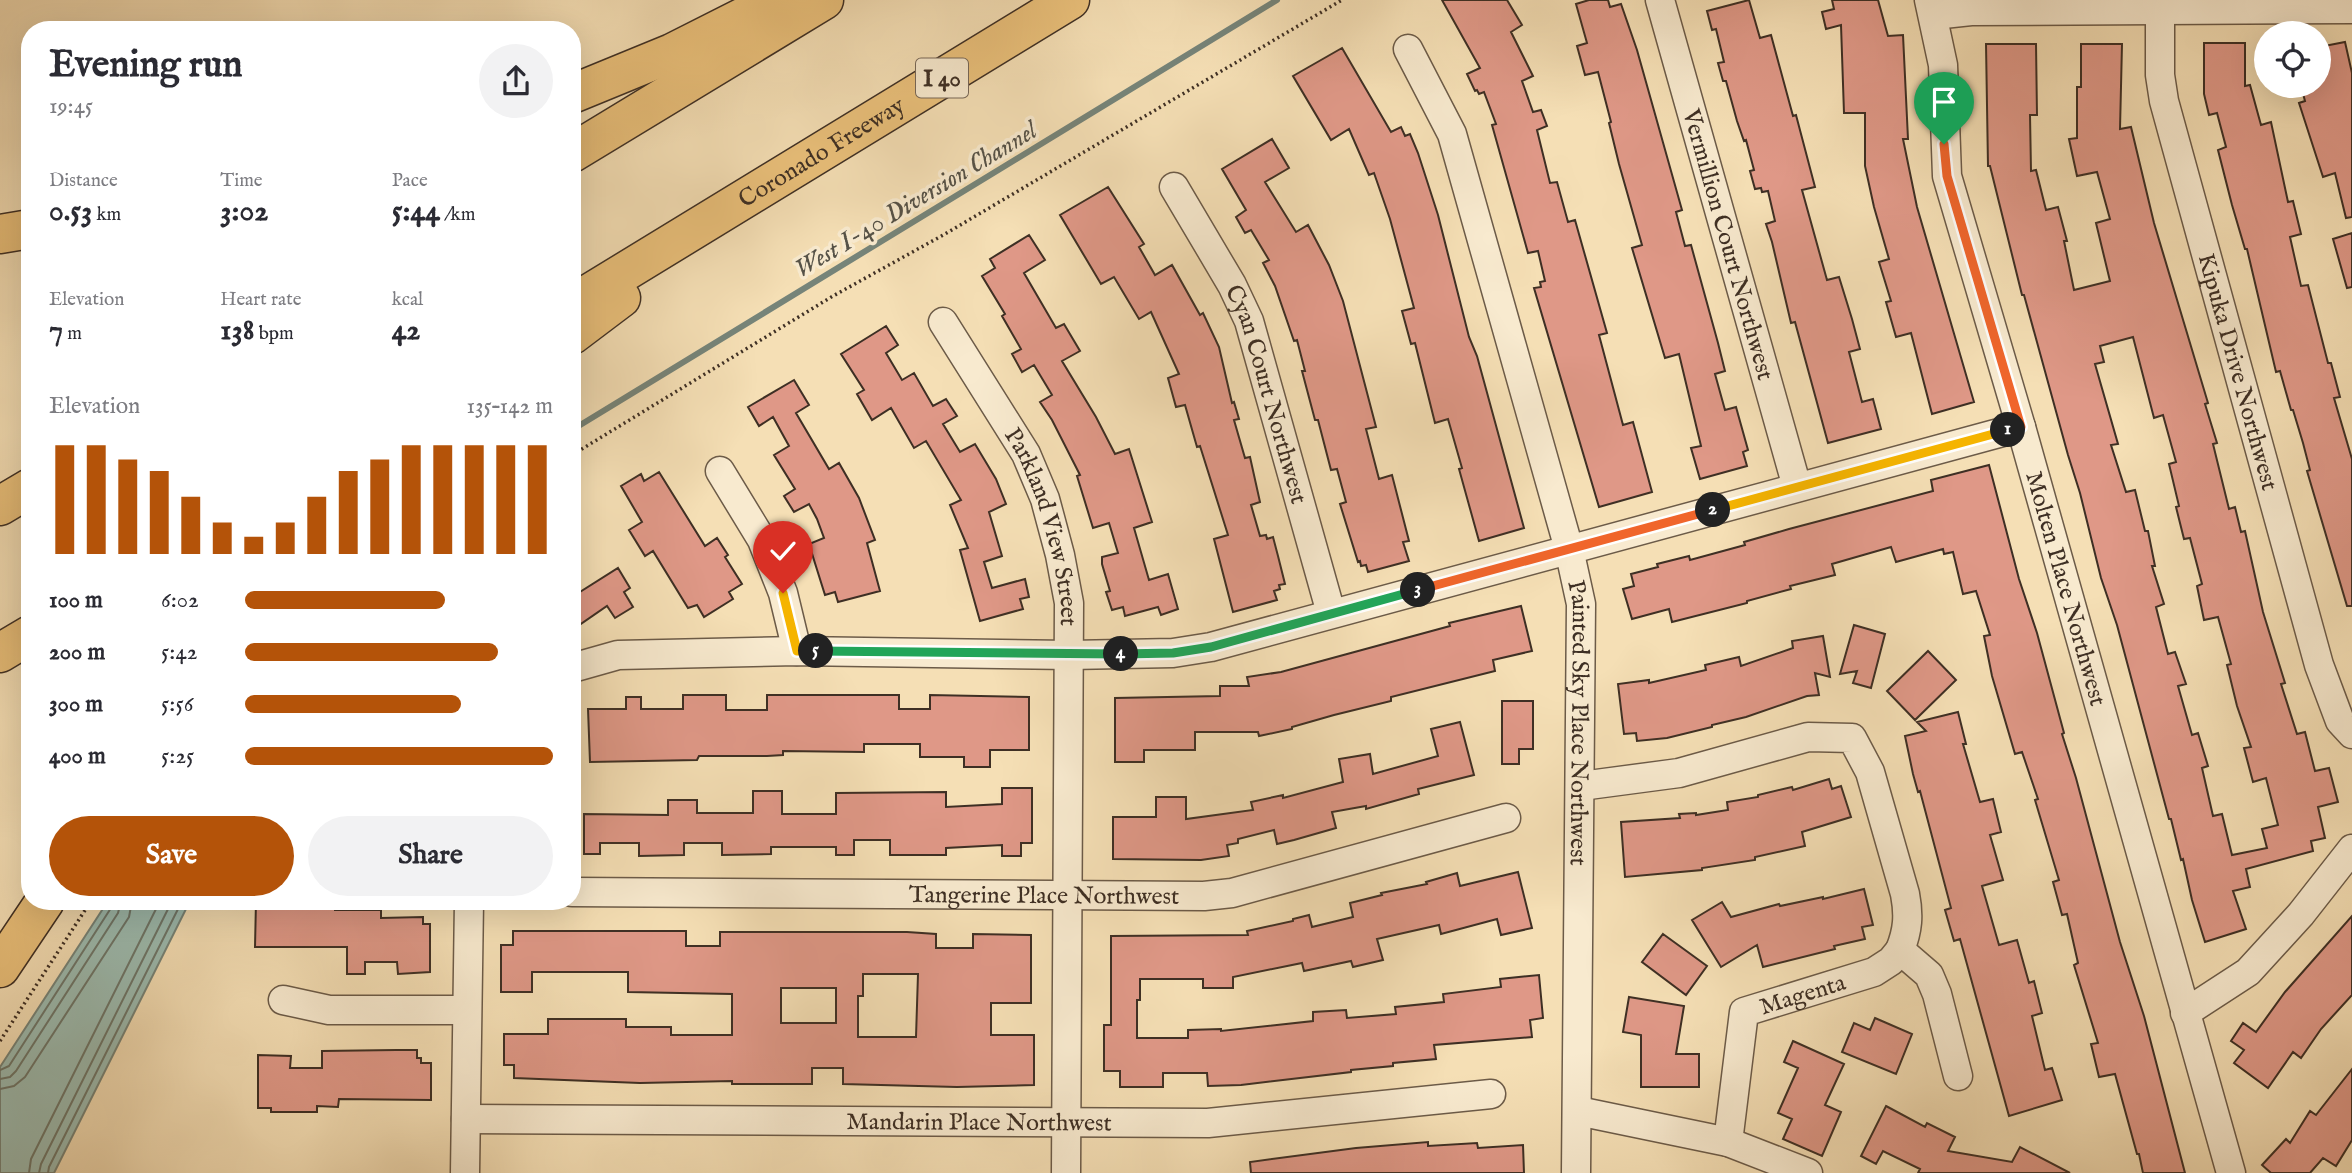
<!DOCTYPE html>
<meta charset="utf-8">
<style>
:root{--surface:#fff;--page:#f2f2f3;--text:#2b2b33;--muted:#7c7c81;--accent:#b45309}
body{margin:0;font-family:"IM FELL English",serif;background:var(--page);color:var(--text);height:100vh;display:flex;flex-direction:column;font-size:26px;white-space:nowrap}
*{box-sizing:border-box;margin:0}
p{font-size:23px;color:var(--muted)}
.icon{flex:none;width:38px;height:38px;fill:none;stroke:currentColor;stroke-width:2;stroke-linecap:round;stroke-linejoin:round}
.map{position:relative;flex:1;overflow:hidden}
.drawer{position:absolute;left:21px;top:21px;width:560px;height:889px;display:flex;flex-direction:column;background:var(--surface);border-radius:28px;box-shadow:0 7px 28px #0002}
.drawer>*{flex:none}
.controls{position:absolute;left:2254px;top:21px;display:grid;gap:14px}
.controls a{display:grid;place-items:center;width:77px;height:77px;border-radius:50%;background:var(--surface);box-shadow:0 7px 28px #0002;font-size:35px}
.pin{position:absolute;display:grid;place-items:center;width:60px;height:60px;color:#fff;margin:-72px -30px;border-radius:50% 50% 50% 0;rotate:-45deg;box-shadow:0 0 7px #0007}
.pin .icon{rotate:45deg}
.km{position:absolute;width:35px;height:35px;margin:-18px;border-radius:50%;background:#222;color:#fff;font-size:19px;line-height:35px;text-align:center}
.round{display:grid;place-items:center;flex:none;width:74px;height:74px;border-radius:37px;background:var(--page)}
.head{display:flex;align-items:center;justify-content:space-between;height:119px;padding:0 28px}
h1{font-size:38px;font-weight:700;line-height:52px}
.metrics{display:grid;grid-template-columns:repeat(3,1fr);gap:10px;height:119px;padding:7px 28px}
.metrics div{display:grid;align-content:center}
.metrics b{font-size:30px;font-weight:700}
.metrics small{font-size:19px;font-weight:400}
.metrics p{font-size:19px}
.chart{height:196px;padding:14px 28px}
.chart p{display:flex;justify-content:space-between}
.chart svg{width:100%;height:126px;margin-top:7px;stroke:var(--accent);stroke-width:6}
.action{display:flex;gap:14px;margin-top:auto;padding:14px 28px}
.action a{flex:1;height:80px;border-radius:42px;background:var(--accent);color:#fff;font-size:28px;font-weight:700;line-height:80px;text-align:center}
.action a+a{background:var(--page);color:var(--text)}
ul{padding:0 28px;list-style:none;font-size:23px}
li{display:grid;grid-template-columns:112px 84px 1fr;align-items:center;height:52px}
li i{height:18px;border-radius:9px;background:var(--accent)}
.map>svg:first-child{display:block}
.water{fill:#9cbcb1;stroke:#768479;stroke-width:2}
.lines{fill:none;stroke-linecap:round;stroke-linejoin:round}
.shore{stroke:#6d766a;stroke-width:2}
.stream{stroke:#768479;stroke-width:6}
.building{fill:#df9887;stroke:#3e2f24;stroke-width:2;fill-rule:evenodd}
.minor-casing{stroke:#6c5b48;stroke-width:31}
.highway-casing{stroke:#3e2f24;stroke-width:41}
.path{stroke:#3e2f24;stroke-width:3.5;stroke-dasharray:2 3.5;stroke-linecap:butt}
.minor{stroke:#f8eacf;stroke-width:28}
.highway{stroke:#eac07a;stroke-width:38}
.split-1-casing{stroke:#fff;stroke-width:14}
.split-2-casing{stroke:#fff;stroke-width:14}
.split-3-casing{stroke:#fff;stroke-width:14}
.split-4-casing{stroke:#fff;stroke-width:14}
.split-5-casing{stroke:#fff;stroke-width:14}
.split-6-casing{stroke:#fff;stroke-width:14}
.split-1{stroke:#f0652b;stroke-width:9}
.split-2{stroke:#f5b400;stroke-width:9}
.split-3{stroke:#f0652b;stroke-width:9}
.split-4{stroke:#22a559;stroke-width:9}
.split-5{stroke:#22a559;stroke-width:9}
.split-6{stroke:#f5b400;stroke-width:9}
.labels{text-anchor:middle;stroke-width:7;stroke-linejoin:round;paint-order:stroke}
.shield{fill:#f8eacf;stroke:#766757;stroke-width:2}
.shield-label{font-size:23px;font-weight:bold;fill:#3e2f24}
.street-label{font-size:24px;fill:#3e2f24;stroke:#f8eacf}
.water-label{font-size:26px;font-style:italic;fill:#565247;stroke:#f8eacf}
</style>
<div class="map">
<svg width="2352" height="1173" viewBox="0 0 2352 1173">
<rect width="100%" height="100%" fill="#f5dfb5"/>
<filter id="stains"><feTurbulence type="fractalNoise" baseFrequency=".00286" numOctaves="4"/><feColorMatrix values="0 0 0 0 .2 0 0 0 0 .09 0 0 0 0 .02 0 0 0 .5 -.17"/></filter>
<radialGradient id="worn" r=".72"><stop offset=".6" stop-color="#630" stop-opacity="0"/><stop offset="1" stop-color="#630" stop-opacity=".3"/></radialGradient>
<path class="water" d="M108,901H190L54,1173H0V1067Z"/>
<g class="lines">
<path class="shore" d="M0,1070L9,1066L111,908L113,901
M0,1079L10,1077L16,1071L118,913L121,901
M0,1089L14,1086L25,1077L129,917L132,901
M29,1173L31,1159L160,901
M39,1173L41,1164L172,901
M48,1173L49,1167L182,901"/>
<path class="stream" d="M572,430L1277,0"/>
</g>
<path class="building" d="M1442,0H1507L1522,25L1511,32L1533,76L1522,81L1533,112L1541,110L1547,126L1537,130L1550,183L1557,182L1568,222L1575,220L1607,333L1599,335L1623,425L1633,422L1652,492L1599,507L1534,288L1541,287L1540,282L1545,281L1538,251L1528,253L1492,125L1496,124L1484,92L1479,94L1477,90L1475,91L1467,74L1480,68Z
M1589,0H1608L1610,7L1621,4L1637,50L1682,210L1676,212L1685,246L1691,245L1718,343L1725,371L1715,374L1725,410L1736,407L1748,450L1743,452L1747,466L1700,479L1691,448L1701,446L1679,354L1665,358L1632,248L1642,245L1619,164L1609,123L1611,122L1598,72L1585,75L1577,46L1587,43L1576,4Z
M1749,0L1760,38L1771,35L1793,116L1796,115L1815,187L1802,190L1827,280L1839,277L1852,319L1860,349L1849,352L1862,402L1873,399L1881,429L1828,443L1795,322L1791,323L1772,242L1766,224L1775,221L1768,191L1762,192L1761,188L1755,189L1750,171L1754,170L1746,140L1744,141L1737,121L1726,81H1723L1718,63L1724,62L1716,29L1712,30L1707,11Z
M1832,0H1878L1888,36L1903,35L1908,139H1903L1917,207L1974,402L1932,414L1911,333L1896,337L1886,302L1891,301L1879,262L1889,259L1874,207L1865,166V113H1844L1841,25L1826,29L1822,12L1834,9Z
M2345,42L2352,73V217L2346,218L2335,173L2323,177L2299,103L2305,101L2301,86H2319V47Z
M2204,43H2245V86L2250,85L2261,125L2271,122L2288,202L2293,201L2301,234L2290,237L2301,286L2308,285L2328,363H2331L2340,397L2334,398L2352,459V606H2347L2307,471L2310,470L2303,443L2293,410H2291L2280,371L2276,372L2247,249H2245L2232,205L2218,150L2226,147L2217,113L2209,115L2204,94Z
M1986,44H2036L2037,115H2030L2031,171L2036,170L2046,210L2058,207L2067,241H2064L2074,290L2110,281L2096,223L2110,219L2097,172L2077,176L2069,139L2077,138V87H2081V44H2122L2120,129L2131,127L2154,223L2208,403L2205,404L2217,443L2213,444L2229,509L2235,507L2241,532L2245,531L2263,612L2285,683L2281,684L2297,734L2305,732L2315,771L2329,768L2338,802L2318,807L2325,838L2311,841L2313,851L2246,869L2250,887L2233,891L2246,929L2205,942L2192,900L2183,859L2181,860L2171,819H2169L2117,625L2101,578L2080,493L2068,455L2024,295H2022L1990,166H1988ZM2133,337L2154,418L2163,415L2176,462L2169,464L2179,506L2176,507L2184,539L2190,538L2202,584L2197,586L2204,620L2218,617L2231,664L2227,665L2237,706L2251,747L2244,748L2253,782L2266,778L2278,825L2262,829L2267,848L2232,855L2222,814L2213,816L2202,768L2208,766L2198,733L2192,735L2178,686L2186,684L2175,652L2168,654L2156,607L2164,604L2152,566H2155L2148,531H2145L2135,490L2126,492L2111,445L2118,444L2095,364L2104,362L2100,346Z
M1342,48L1391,132L1401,127L1405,136L1410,134L1418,153L1438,215L1469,337L1477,356L1524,528L1479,541L1459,469L1462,468L1448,419L1435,423L1415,343L1411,344L1402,311L1414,308L1390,219L1374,173L1369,175L1349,129L1331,140L1293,76Z
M1272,139L1289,168L1265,182L1296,232L1308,225L1329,265L1343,301L1376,427L1366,429L1379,479L1392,475L1409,541L1403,542L1409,561L1368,572L1366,565L1361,566L1360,561L1358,562L1340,504L1346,502L1337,469L1331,470L1318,420H1315L1302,371H1305L1297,340L1294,341L1275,286L1263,263L1269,260L1251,230L1245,233L1236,217L1246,210L1222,169Z
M1108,187L1144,244L1139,247L1155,275L1172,265L1200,315L1203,313L1219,347L1232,403L1234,402L1239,419L1234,420L1245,458L1250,457L1260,502L1251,505L1260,536L1266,535L1267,539L1273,537L1278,556L1285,584L1279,585L1280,589L1274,591L1277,600L1233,612L1214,539L1228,535L1200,446L1197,447L1185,405L1176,407L1168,378L1179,374L1151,312L1139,319L1114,277L1101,284L1060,215Z
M2352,233V287L2347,288L2333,239Z
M1029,235L1045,260L1024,273L1056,328L1064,324L1080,351L1062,361L1096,417L1115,454L1129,449L1152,522L1134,528L1149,580L1168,574L1178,609L1161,615L1158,607L1125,616L1123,607L1112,610L1106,592L1110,591L1102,564V557L1118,553L1109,523L1093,528L1077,476L1080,475L1052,420L1040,402L1052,395L1034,365L1022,372L1012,354L1021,349L1002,316L1005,314L982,276L995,268L990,259Z
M886,326L898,345L886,353L902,380L914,373L933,406L946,399L957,416L943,424L960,452L975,444L996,479L1006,504L989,512L1002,556L984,562L992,588L1025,579L1029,597L1020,599L1023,609L980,621L960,550L968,548L950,505L961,500L926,441L914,448L891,408L872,420L857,394L864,390L841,354Z
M794,380L809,405L796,413L829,469L839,463L859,498L875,540L867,543L880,591L838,602L835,592L825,595L809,544L824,538L817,519L809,504L794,512L784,496L795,489L774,455L789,446L773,417L759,426L748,407Z
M1989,465L2019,579L2037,633L2064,733L2062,734L2076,778L2120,942L2144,1016L2185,1173H2143L2139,1154H2137L2115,1074L2099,1077L2091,1044L2098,1043L2074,965L2078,963L2067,914L2062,915L2053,882L2059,880L2035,800L2038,799L2022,752L2015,754L1992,676L1984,636L1990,635L1976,591L1963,594L1953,552L1944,554L1943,549L1896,562L1891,547L1832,564L1835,575L1790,586L1791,589L1747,601V603L1672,622L1669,609L1632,619L1623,589L1634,586L1631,574L1658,567L1657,564L1689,556L1690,560L1745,545L1744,542L1789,529L1933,491L1931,480Z
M659,472L705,546L717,538L728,555L725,557L742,584L729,592L733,599L704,617L697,605L688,608L653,551L645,556L629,530L642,522L621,486L641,474L644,481Z
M618,568L630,588L624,592L633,607L615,618L607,606L572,630V597Z
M1521,606L1532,651L1493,660L1495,671L1391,697V701L1334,715L1292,727V729L1259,736L1258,732H1195V750H1144V762H1115V698L1220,696V686H1249L1247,677L1281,672L1450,626L1449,623Z
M1854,625L1885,634L1871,688L1853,683L1857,671L1840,674Z
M1823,636L1830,677L1815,673L1819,695L1807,696L1746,717L1712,725V727L1667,738L1637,741L1636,733L1624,734L1618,684L1649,680V683L1706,670L1705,665L1739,657L1741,666L1793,648L1792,641Z
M1928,651L1956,680L1915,720L1887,691Z
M683,695H726V710H767V695H899V709H930V695L1029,697V750H990V767H964V757H920V744H864V752L783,751V755L767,756H699L697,760L590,762L588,709H626V697H641V709H683Z
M1502,701H1533V749H1519V764H1502Z
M1958,712L1966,744H1963L1980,802L1993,799L2001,832L1990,835L2003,880L1982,886L1999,945L2017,940L2029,983L2034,981L2042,1013L2032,1016L2045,1070L2052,1068L2062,1100L2009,1116L1960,939L1954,941L1945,910L1951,908L1920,791L1918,792L1913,774L1905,736L1926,731L1917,722Z
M1460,722L1474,775L1418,789L1419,794L1366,809V806L1332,812L1336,828L1294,840L1277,844L1274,830L1238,839V843L1227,845L1229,856L1201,860L1113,859V817H1156V797H1186V819L1253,810L1251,802L1283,795V798L1343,782L1339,759L1370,754L1373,774L1438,756L1431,729Z
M1829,779L1832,789L1841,786L1851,817L1802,832L1805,846L1755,857V860L1702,868V870L1625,877L1621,822L1680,818L1679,814L1696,813V815L1728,810L1727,802L1758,797V795L1792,787L1793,790Z
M1002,788H1032V843H1021V856H1002V845L946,848V855H890V840H854V855H836V847H771V854L722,855V843H684V855L639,856V843H600V854H584V814L668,815V800H697V813H753V791H782V814H836V793L946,792V807L1002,804Z
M1518,872L1532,928L1501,935L1497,919L1441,934L1439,925L1377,939L1383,960L1353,967L1351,961L1304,971L1302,963L1233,977V988H1203V979H1140V1000H1137V1038H1188V1030L1221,1029V1031L1313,1021V1012L1346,1010L1347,1018L1396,1014L1395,1007L1444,1002L1443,994L1501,987L1500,979L1539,975L1543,1018L1530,1020L1532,1037L1434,1045L1436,1059L1393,1063V1066L1351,1070V1072L1241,1085L1208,1086L1207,1073H1163V1087H1120V1071H1104V1025H1111V936L1248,935L1247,931L1293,921V919L1309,915L1312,927L1353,917L1350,903L1382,895L1381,893L1427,884L1426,882L1457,873L1460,886Z
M1864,889L1873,925L1862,927L1865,939L1834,946L1835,949L1763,967L1757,945L1721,967L1692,920L1722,902L1731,917L1779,904L1780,906L1823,897V899Z
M256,901H335V910H381V918L423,917V924H430V972L398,974L397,962H365V974H347V947H255Z
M2352,916V995L2321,1029L2301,1058L2293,1052L2268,1088L2234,1063L2244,1050L2231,1041L2243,1023L2256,1032L2285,992Z
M513,931H686V946H720V932H907L936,934V948H973V934L1031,935V1003H991V1035H1034V1085L957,1087L843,1084V1068H812V1084H732V1081L640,1083L514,1078V1065H504V1034H548V1019H626V1027H671V1035H732V994L628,992V972H532V992H501V945H513ZM863,974H918L916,1037H858V996H863ZM781,988H836V1023H781Z
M1663,934L1707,966L1686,995L1642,962Z
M1629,997L1684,1006L1676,1054H1699V1087H1641V1035L1623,1032Z
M1875,1018L1912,1034L1896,1074L1842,1052L1854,1023L1870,1030Z
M1793,1041L1844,1064L1825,1105L1841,1112L1822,1156L1783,1139L1792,1119L1778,1113L1798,1068L1784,1062Z
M396,1050H417V1058H421V1063H431V1100L339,1099L338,1107L317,1106V1112H271V1108H258V1055L291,1056L290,1068H322V1051Z
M2352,1069V1140L2336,1166L2323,1158L2310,1173H2271L2262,1165L2286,1139L2290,1143L2310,1111L2316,1115Z
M1886,1106L1925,1127L1927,1123L1955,1137L1948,1151L2012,1162L2020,1147L2070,1173H1918L1920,1169L1883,1151L1876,1164L1861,1156Z
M1428,1142V1146L1477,1143L1478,1148L1523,1145L1524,1173H1251L1250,1162L1356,1148Z"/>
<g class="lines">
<defs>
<g id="minor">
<path id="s1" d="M1660,0L1797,487"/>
<path id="s2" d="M1929,0L1943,65L1947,176L2021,427L2231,1173"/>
<path id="s3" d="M2160,0V75L2164,101L2319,665L2340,721L2352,734"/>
<path d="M1934,15L1971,11L2352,9"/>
<path id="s4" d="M1408,49L1452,134L1569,549L1581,604L1576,1173"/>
<path id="s5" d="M1174,187L1232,285L1249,321L1331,613"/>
<path id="s6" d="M943,322L1026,454L1045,499L1060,555L1069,603L1066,1173"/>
<path d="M720,471L762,540L783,593L797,651"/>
<path d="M572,668L618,655L797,651L1070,655L1173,653L1211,647L2021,427"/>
<path d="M1581,786L1679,773L1808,737L1852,738L1870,772L1905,894C1909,915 1908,930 1900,950L1929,975L1937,994L1958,1076"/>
<path id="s7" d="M572,892L1204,896L1232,893L1506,818"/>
<path d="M283,1000L329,1010H466"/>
<path d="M2185,1013L2248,972L2301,914L2352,849"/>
<path d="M1578,1111L1728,1142L1808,1173"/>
<path id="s8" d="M466,1119L1208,1123L1491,1094"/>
<path id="s9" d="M1728,1142L1744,1012L1874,972L1891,961L1900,950"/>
<path d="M465,1173L469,901"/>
</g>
<g id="highway">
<path d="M572,94L672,53L777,0"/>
<path d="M572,153L824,0"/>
<path d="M0,234L30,229"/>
<path id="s10" d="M572,304L1070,0"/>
<path d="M572,335L621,298"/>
<path d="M0,506L30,488"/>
<path d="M0,653L30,635"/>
<path d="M0,968L45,901"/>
</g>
</defs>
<use href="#minor" class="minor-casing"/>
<use href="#highway" class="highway-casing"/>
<path class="path" d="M572,455L833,296L945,234L1342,0
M0,1041L91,901"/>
<use href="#minor" class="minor"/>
<use href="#highway" class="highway"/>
</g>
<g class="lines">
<defs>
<path id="split-1" d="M1944,144L1947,176L2021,427L2008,430"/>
<path id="split-2" d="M1713,510L2008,430"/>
<path id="split-3" d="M1418,590L1713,510"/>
<path id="split-4" d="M1121,654L1173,653L1211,647L1418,590"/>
<path id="split-5" d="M816,651L1121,654"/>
<path id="split-6" d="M783,593L797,651H816"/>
</defs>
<use href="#split-1" class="split-1-casing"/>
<use href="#split-2" class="split-2-casing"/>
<use href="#split-3" class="split-3-casing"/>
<use href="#split-4" class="split-4-casing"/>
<use href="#split-5" class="split-5-casing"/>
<use href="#split-6" class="split-6-casing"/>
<use href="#split-1" class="split-1"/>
<use href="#split-2" class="split-2"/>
<use href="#split-3" class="split-3"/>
<use href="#split-4" class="split-4"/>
<use href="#split-5" class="split-5"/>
<use href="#split-6" class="split-6"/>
</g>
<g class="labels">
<rect class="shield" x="916" y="58.5" width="52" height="39" rx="5"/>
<g class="shield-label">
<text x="942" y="86">I 40</text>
</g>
<g class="street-label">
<text dy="8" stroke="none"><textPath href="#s10" startOffset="292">Coronado Freeway</textPath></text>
<text dy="8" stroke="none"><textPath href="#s1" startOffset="254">Vermillion Court Northwest</textPath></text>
<text dy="8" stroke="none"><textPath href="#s3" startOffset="382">Kipuka Drive Northwest</textPath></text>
<text dy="8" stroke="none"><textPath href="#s5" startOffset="229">Cyan Court Northwest</textPath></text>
<text dy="8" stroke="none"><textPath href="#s6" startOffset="231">Parkland View Street</textPath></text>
<text dy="8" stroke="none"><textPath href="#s2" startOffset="607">Molten Place Northwest</textPath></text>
<text dy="8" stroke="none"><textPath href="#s4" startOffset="702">Painted Sky Place Northwest</textPath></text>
<text dy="8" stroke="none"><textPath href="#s7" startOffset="472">Tangerine Place Northwest</textPath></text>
<text dy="8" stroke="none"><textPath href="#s9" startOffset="192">Magenta</textPath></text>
<text dy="8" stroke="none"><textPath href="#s8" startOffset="513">Mandarin Place Northwest</textPath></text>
</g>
<g class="water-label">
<text transform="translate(915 199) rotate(-31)" y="9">West I-40 Diversion Channel</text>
</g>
</g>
<rect width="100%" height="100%" filter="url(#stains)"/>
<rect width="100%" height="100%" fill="url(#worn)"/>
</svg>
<div class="controls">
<a><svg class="icon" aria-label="locate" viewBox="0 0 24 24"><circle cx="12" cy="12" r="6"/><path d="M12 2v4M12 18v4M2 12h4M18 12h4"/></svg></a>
</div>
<div class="pin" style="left:1944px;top:144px;background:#1e9e55"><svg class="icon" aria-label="arrive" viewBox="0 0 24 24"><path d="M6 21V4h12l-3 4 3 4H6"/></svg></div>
<div class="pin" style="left:783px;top:593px;background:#d93025"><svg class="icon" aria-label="check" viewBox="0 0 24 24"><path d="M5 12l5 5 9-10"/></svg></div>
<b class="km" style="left:2008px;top:430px">1</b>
<b class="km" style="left:1713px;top:510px">2</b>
<b class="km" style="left:1418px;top:590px">3</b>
<b class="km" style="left:1121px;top:654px">4</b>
<b class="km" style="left:816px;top:651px">5</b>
<section class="drawer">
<div class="head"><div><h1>Evening run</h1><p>19:45</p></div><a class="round"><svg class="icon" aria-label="share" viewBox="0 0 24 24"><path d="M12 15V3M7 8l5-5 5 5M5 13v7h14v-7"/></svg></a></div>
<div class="metrics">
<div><p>Distance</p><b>0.53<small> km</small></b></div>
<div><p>Time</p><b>3:02</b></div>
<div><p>Pace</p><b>5:44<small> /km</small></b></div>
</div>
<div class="metrics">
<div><p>Elevation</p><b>7<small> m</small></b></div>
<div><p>Heart rate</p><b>138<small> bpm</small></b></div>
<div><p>kcal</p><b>42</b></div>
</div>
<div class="chart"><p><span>Elevation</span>135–142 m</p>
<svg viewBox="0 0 160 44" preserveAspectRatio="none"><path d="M5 44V6M15 44V6M25 44V11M35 44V15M45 44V24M55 44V33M65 44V38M75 44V33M85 44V24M95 44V15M105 44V11M115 44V6M125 44V6M135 44V6M145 44V6M155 44V6"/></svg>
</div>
<ul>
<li><b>100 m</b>6:02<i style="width:65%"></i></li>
<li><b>200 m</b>5:42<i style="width:82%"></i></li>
<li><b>300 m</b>5:56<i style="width:70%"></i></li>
<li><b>400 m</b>5:25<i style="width:100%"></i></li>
</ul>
<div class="action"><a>Save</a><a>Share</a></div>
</section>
</div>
